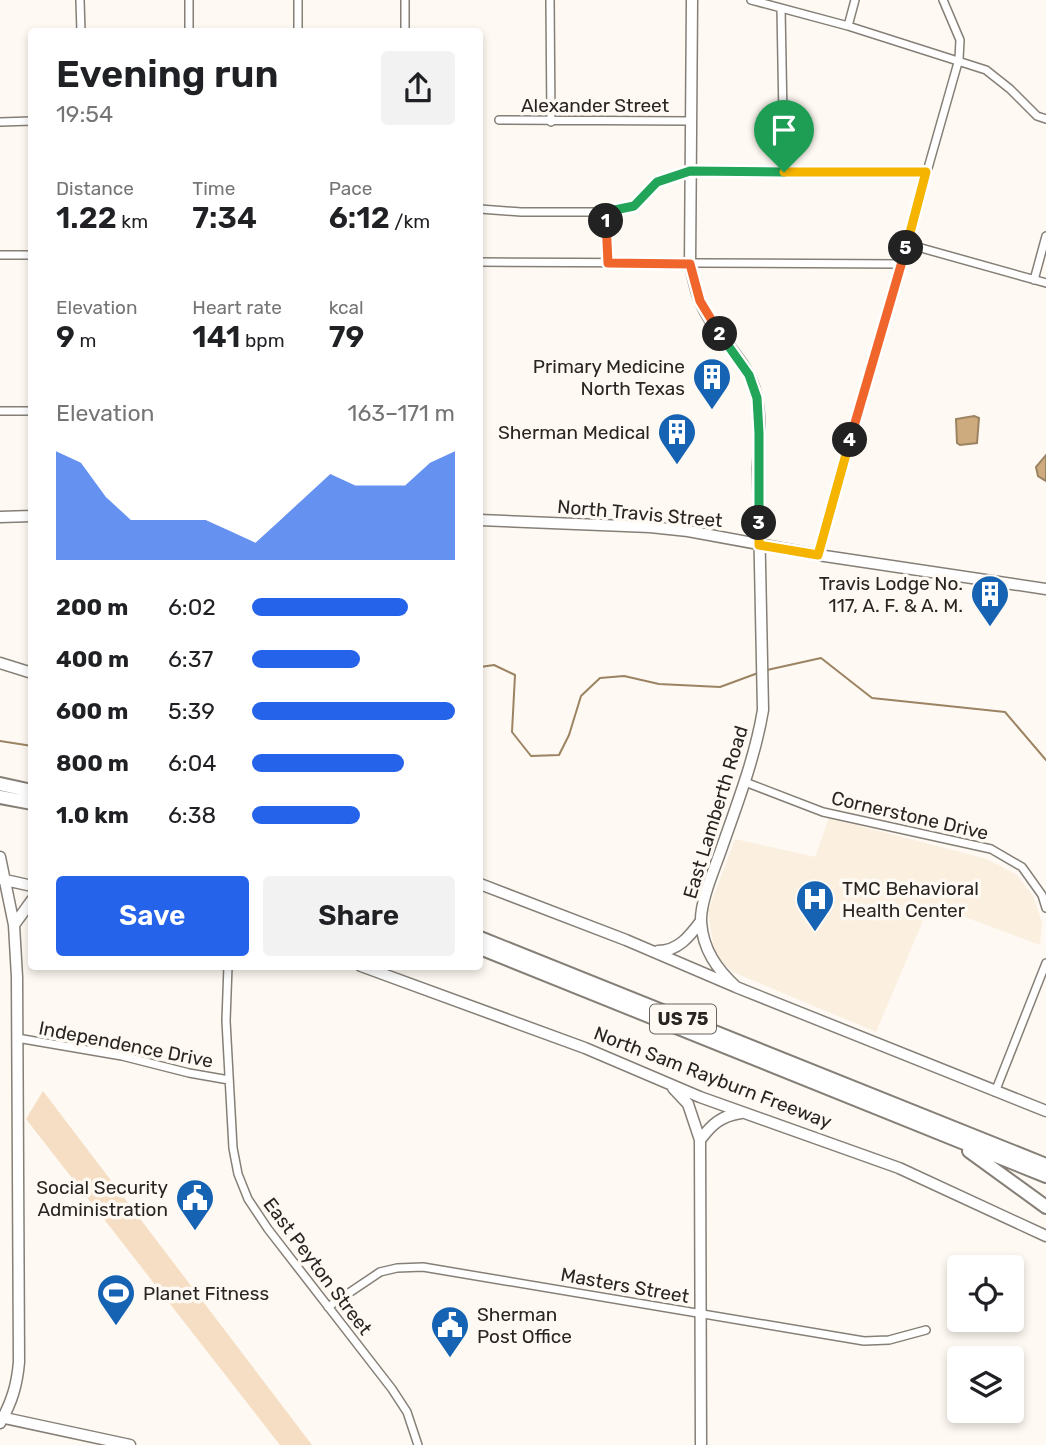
<!DOCTYPE html>
<meta charset="utf-8">
<style>
:root{--surface:#fff;--page:#f2f2f2;--text:#202124;--muted:#757577;--accent:#2563eb}
body{margin:0;font-family:Rubik,sans-serif;background:var(--page);color:var(--text);height:100vh;display:flex;flex-direction:column;font-size:26px;white-space:nowrap}
*{box-sizing:border-box;margin:0}
p{font-size:23px;color:var(--muted)}
.icon{flex:none;width:38px;height:38px;fill:none;stroke:currentColor;stroke-width:2;stroke-linecap:round;stroke-linejoin:round}
.map{position:relative;flex:1;overflow:hidden}
.drawer{position:absolute;left:28px;top:28px;width:455px;height:942px;display:flex;flex-direction:column;background:var(--surface);border-radius:7px;box-shadow:0 4px 10px #0003}
.drawer>*{flex:none}
.fabs{position:absolute;left:947px;top:1255px;display:grid;gap:14px}
.fabs a{display:grid;place-items:center;width:77px;height:77px;border-radius:7px;background:var(--surface);box-shadow:0 4px 10px #0003;font-size:35px}
.pin{position:absolute;display:grid;place-items:center;width:60px;height:60px;color:#fff;margin:-72px -30px;border-radius:50% 50% 50% 0;rotate:-45deg;box-shadow:0 0 7px #0007}
.pin .icon{rotate:45deg}
.km{position:absolute;width:35px;height:35px;margin:-18px;border-radius:50%;background:#222;color:#fff;font-size:19px;line-height:35px;text-align:center}
.round{display:grid;place-items:center;flex:none;width:74px;height:74px;border-radius:7px;background:var(--page)}
.overview{display:flex;align-items:center;justify-content:space-between;height:119px;padding:0 28px}
h1{font-size:38px;font-weight:600;line-height:52px}
.metrics{display:grid;grid-template-columns:repeat(3,1fr);gap:10px;height:119px;padding:7px 28px}
.metrics div{display:grid;align-content:center}
.metrics b{font-size:30px;font-weight:600}
.metrics small{font-size:19px;font-weight:400}
.metrics p{font-size:19px}
.chart{height:196px;padding:14px 28px}
.chart p{display:flex;justify-content:space-between}
.chart svg{width:100%;height:126px;margin-top:7px;fill:var(--accent);opacity:.7}
.primary-button{display:flex;gap:14px;margin-top:auto;padding:14px 28px}
.primary-button a{flex:1;height:80px;border-radius:7px;background:var(--accent);color:#fff;font-size:28px;font-weight:600;line-height:80px;text-align:center}
.primary-button a+a{background:var(--page);color:var(--text)}
ul{padding:0 28px;list-style:none;font-size:23px}
li{display:grid;grid-template-columns:112px 84px 1fr;align-items:center;height:52px}
li i{height:18px;border-radius:9px;background:var(--accent)}
.map>svg:first-child{display:block}
.built{fill:#fbefe0}
.green{fill:#f5dec3}
.water{fill:#ceab7e;stroke:#9c8362;stroke-width:2}
.lines{fill:none;stroke-linecap:round;stroke-linejoin:round}
.stream{stroke:#9c8362;stroke-width:2}
.street-casing{stroke:#857f77;stroke-width:10}
.secondary-casing{stroke:#857f77;stroke-width:13}
.highway-casing{stroke:#857f77;stroke-width:16}
.street{stroke:#fff;stroke-width:7}
.secondary{stroke:#fff;stroke-width:10}
.highway{stroke:#fff;stroke-width:12}
.split-1-casing{stroke:#fff;stroke-width:14}
.split-2-casing{stroke:#fff;stroke-width:14}
.split-3-casing{stroke:#fff;stroke-width:14}
.split-4-casing{stroke:#fff;stroke-width:14}
.split-5-casing{stroke:#fff;stroke-width:14}
.split-6-casing{stroke:#fff;stroke-width:14}
.split-1{stroke:#22a559;stroke-width:9}
.split-2{stroke:#f0652b;stroke-width:9}
.split-3{stroke:#22a559;stroke-width:9}
.split-4{stroke:#f5b400;stroke-width:9}
.split-5{stroke:#f0652b;stroke-width:9}
.split-6{stroke:#f5b400;stroke-width:9}
.labels{text-anchor:middle;stroke-width:7;stroke-linejoin:round;paint-order:stroke}
.shield{fill:#fef9f2;stroke:#686560;stroke-width:2}
.shield-label{font-size:18px;font-weight:bold;fill:#282522}
.street-label{font-size:19px;fill:#282522;stroke:#fef9f2}
.poi-label{font-size:19px;fill:#282522;stroke:#fef9f2;text-anchor:end}
</style>
<div class="map">
<svg width="1046" height="1445" viewBox="0 0 1046 1445">
<rect width="100%" height="100%" fill="#fef9f2"/>
<path class="built" d="M829,818L987,859L1017,875L1033,896L1042,922L1040,945L930,904L876,1032L733,972L715,956L708,911L735,839L815,857Z"/>
<path class="green" d="M43,1091L312,1445H280L26,1119Z"/>
<path class="water" d="M974,416L979,418L977,443L960,445L957,443L956,419Z
M1046,455V481L1038,476L1036,467Z"/>
<g class="lines">
<path class="stream" d="M480,667L494,665L515,675L512,732L531,756L559,755L569,735L581,696L600,678L624,676L659,684L720,687L758,673
M767,670L821,658L872,698L1005,712L1046,760
M0,741L32,746"/>
<defs>
<path id="street" d="M80,0L81,32
M189,0V32
M298,0V32
M405,0V32
M550,0L551,122
M751,0L848,26L986,70L1010,89L1037,116L1046,119
M781,8L784,172
M848,26L855,0
M499,120L690,121
M0,122L32,121
M480,209L521,212H605L634,206L658,182L689,171L926,172
M605,212L608,263
M907,244L1046,283
M0,255H32
M480,262L902,264
M1034,280L1046,236
M0,411H32
M818,555L959,59L960,40L943,0
M745,782L823,812L991,849L1022,867L1042,895L1046,908
M228,966L226,1021L233,1148L238,1174L248,1199L268,1229L392,1389L407,1412L418,1445
M17,1038L122,1056L189,1073L229,1080
M995,1092L1046,963
M328,1307L380,1272L397,1268L423,1267L864,1341L889,1340L926,1330"/>
<path id="secondary" d="M692,0L690,264C693,276 695,290 700,301C712,332 743,355 754,387C762,413 759,442 758,468L763,710C755,758 737,804 721,850C714,870 700,902 701,922C703,950 717,969 736,987
M0,517L32,516
M480,520L650,527L688,531L818,555L1046,589
M0,663L32,673
M0,857L14,925L17,977L19,1362C17,1385 12,1402 0,1423
M1,879L32,886
M480,884L626,940L736,987L1046,1111
M14,925L32,900
M658,951C678,951 689,937 701,921
M361,966L585,1048L700,1097L899,1168L1046,1236
M673,1088L688,1104L700,1140L701,1445
M700,1140C712,1124 721,1116 741,1113
M0,1417L130,1445"/>
<path id="highway" d="M0,784L32,791
M0,797L32,803
M480,938L1046,1165
M480,948L1046,1176
M969,1151L1046,1207"/>
</defs>
<use href="#street" class="street-casing"/>
<use href="#secondary" class="secondary-casing"/>
<use href="#highway" class="highway-casing"/>
<use href="#street" class="street"/>
<use href="#secondary" class="secondary"/>
<use href="#highway" class="highway"/>
</g>
<g class="lines">
<defs>
<path id="split-1" d="M606,221L605,212L634,206L657,182L690,171L784,172"/>
<path id="split-2" d="M606,221L608,263L690,264L700,301L720,334"/>
<path id="split-3" d="M720,334L749,375L757,398L759,433V523"/>
<path id="split-4" d="M759,523V545L818,555L850,440"/>
<path id="split-5" d="M850,440L906,248"/>
<path id="split-6" d="M784,172H926L906,248"/>
</defs>
<use href="#split-1" class="split-1-casing"/>
<use href="#split-2" class="split-2-casing"/>
<use href="#split-3" class="split-3-casing"/>
<use href="#split-4" class="split-4-casing"/>
<use href="#split-5" class="split-5-casing"/>
<use href="#split-6" class="split-6-casing"/>
<use href="#split-1" class="split-1"/>
<use href="#split-2" class="split-2"/>
<use href="#split-3" class="split-3"/>
<use href="#split-4" class="split-4"/>
<use href="#split-5" class="split-5"/>
<use href="#split-6" class="split-6"/>
</g>
<defs>
<symbol id="building-pin" viewBox="-11 -11 22 30"><path d="M0 17L-7.5 6A9.5 9.5 0 1 1 7.5 6Z" fill="#1563b2" stroke="#fef9f2"/><path d="M-4-6H4V6H1V3H-1V6H-4ZM-2.5-4.3h1.7v1.8h-1.7ZM.8-4.3h1.7v1.8H.8ZM-2.5-1h1.7V.8h-1.7ZM.8-1h1.7V.8H.8Z" fill="#fff"/></symbol>
<symbol id="hospital-pin" viewBox="-11 -11 22 30"><path d="M0 17L-7.5 6A9.5 9.5 0 1 1 7.5 6Z" fill="#1563b2" stroke="#fef9f2"/><path d="M-5-5h3v3.5h4V-5h3V5h-3V1.5h-4V5h-3Z" fill="#fff"/></symbol>
<symbol id="civic-pin" viewBox="-11 -11 22 30"><path d="M0 17L-7.5 6A9.5 9.5 0 1 1 7.5 6Z" fill="#1563b2" stroke="#fef9f2"/><path d="M-.6-6.5H3V-4.5H.6V-3L4-1V1h2V6H-6V1h2V-1L-.6-3ZM-1.2 2.5V6h2.4V2.5Z" fill="#fff"/></symbol>
<symbol id="stadium-pin" viewBox="-11 -11 22 30"><path d="M0 17L-7.5 6A9.5 9.5 0 1 1 7.5 6Z" fill="#1563b2" stroke="#fef9f2"/><path d="M0-5a6.5 5 0 1 0 0 10a6.5 5 0 1 0 0-10ZM-3.5-1.8h7v3.6h-7Z" fill="#fff"/></symbol>
</defs>
<g fill-rule="evenodd">
<use href="#building-pin" x="690" y="355" width="44" height="60"/>
<use href="#building-pin" x="655" y="410" width="44" height="60"/>
<use href="#building-pin" x="968" y="572" width="44" height="60"/>
<use href="#hospital-pin" x="793" y="877" width="44" height="60"/>
<use href="#civic-pin" x="173" y="1176" width="44" height="60"/>
<use href="#stadium-pin" x="94" y="1271" width="44" height="60"/>
<use href="#civic-pin" x="428" y="1303" width="44" height="60"/>
</g>
<g class="labels">
<rect class="shield" x="650" y="1004.5" width="66" height="29" rx="5"/>
<g class="shield-label">
<text x="683" y="1025">US 75</text>
</g>
<g class="street-label">
<text x="595" y="112">Alexander Street</text>
<text transform="translate(640 513) rotate(5)" y="7">North Travis Street</text>
<text transform="translate(715 812) rotate(-73)" y="7">East Lamberth Road</text>
<text transform="translate(910 815) rotate(13)" y="7">Cornerstone Drive</text>
<text transform="translate(126 1044) rotate(11)" y="7">Independence Drive</text>
<text transform="translate(713 1077) rotate(21)" y="7">North Sam Rayburn Freeway</text>
<text transform="translate(318 1266) rotate(53)" y="7">East Peyton Street</text>
<text transform="translate(625 1285) rotate(10)" y="7">Masters Street</text>
</g>
<g class="poi-label">
<text x="685" y="373">Primary Medicine<tspan x="685" dy="22">North Texas</tspan></text>
<text x="650" y="439">Sherman Medical</text>
<text x="963" y="590">Travis Lodge No.<tspan x="963" dy="22">117, A. F. &amp; A. M.</tspan></text>
<text x="842" y="895" text-anchor="start">TMC Behavioral<tspan x="842" dy="22">Health Center</tspan></text>
<text x="168" y="1194">Social Security<tspan x="168" dy="22">Administration</tspan></text>
<text x="143" y="1300" text-anchor="start">Planet Fitness</text>
<text x="477" y="1321" text-anchor="start">Sherman<tspan x="477" dy="22">Post Office</tspan></text>
</g>
</g>
</svg>
<div class="fabs">
<a><svg class="icon" aria-label="locate" viewBox="0 0 24 24"><circle cx="12" cy="12" r="6"/><path d="M12 2v4M12 18v4M2 12h4M18 12h4"/></svg></a>
<a><svg class="icon" aria-label="layers" viewBox="0 0 24 24"><path d="M12 4l9 5-9 5-9-5zM3 14l9 5 9-5"/></svg></a>
</div>
<div class="pin" style="left:784px;top:172px;background:#1e9e55"><svg class="icon" aria-label="arrive" viewBox="0 0 24 24"><path d="M6 21V4h12l-3 4 3 4H6"/></svg></div>
<b class="km" style="left:606px;top:221px">1</b>
<b class="km" style="left:720px;top:334px">2</b>
<b class="km" style="left:759px;top:523px">3</b>
<b class="km" style="left:850px;top:440px">4</b>
<b class="km" style="left:906px;top:248px">5</b>
<section class="drawer">
<div class="overview"><div><h1>Evening run</h1><p>19:54</p></div><a class="round"><svg class="icon" aria-label="share" viewBox="0 0 24 24"><path d="M12 15V3M7 8l5-5 5 5M5 13v7h14v-7"/></svg></a></div>
<div class="metrics">
<div><p>Distance</p><b>1.22<small> km</small></b></div>
<div><p>Time</p><b>7:34</b></div>
<div><p>Pace</p><b>6:12<small> /km</small></b></div>
</div>
<div class="metrics">
<div><p>Elevation</p><b>9<small> m</small></b></div>
<div><p>Heart rate</p><b>141<small> bpm</small></b></div>
<div><p>kcal</p><b>79</b></div>
</div>
<div class="chart"><p><span>Elevation</span>163–171 m</p>
<svg viewBox="0 0 160 44" preserveAspectRatio="none"><path d="M0 44V6L10 10L20 22L30 30L40 30L50 30L60 30L70 34L80 38L90 30L100 22L110 14L120 18L130 18L140 18L150 10L160 6V44z"/></svg>
</div>
<ul>
<li><b>200 m</b>6:02<i style="width:77%"></i></li>
<li><b>400 m</b>6:37<i style="width:53%"></i></li>
<li><b>600 m</b>5:39<i style="width:100%"></i></li>
<li><b>800 m</b>6:04<i style="width:75%"></i></li>
<li><b>1.0 km</b>6:38<i style="width:53%"></i></li>
</ul>
<div class="primary-button"><a>Save</a><a>Share</a></div>
</section>
</div>
